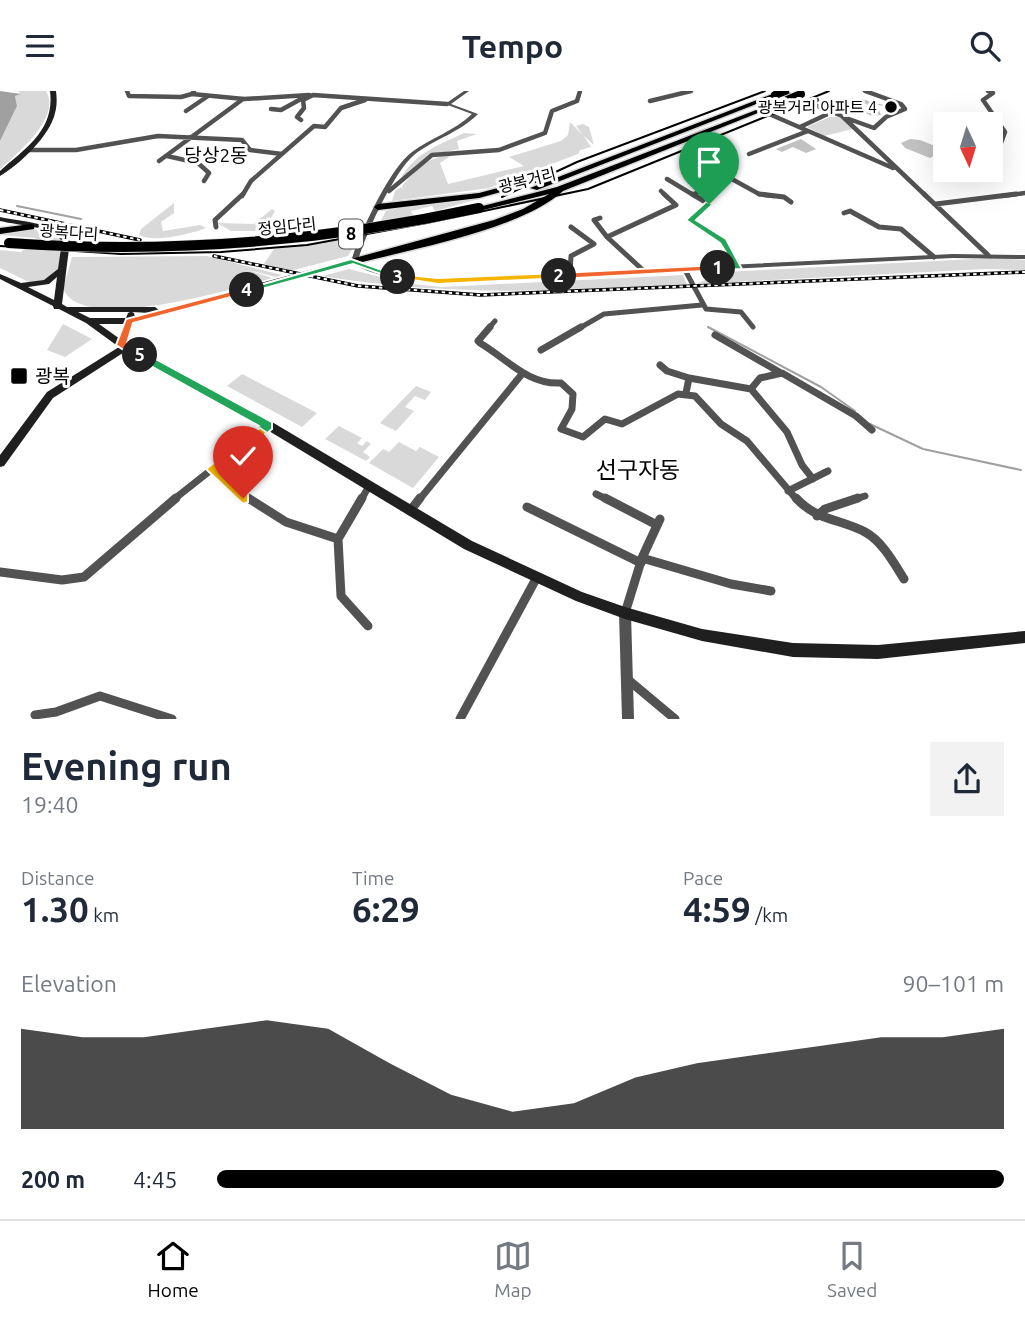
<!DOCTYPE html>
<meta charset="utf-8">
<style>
:root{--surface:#fff;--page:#f2f2f3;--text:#1f2937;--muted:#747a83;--line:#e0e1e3;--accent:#000}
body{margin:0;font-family:Ubuntu,"Noto Sans KR",sans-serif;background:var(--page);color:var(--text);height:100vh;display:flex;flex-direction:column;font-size:26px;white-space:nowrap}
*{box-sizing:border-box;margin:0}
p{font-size:23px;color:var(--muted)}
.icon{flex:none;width:38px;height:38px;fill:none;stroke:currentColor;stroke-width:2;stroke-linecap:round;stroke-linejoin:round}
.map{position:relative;height:628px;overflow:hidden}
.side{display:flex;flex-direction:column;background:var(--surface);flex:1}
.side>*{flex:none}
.needle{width:46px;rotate:176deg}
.tools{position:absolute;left:933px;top:21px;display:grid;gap:14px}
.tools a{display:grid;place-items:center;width:70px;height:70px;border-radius:0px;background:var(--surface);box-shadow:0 7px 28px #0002;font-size:35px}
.pin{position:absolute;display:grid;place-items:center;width:60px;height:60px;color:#fff;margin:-72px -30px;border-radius:50% 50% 50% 0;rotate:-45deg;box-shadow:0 0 7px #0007}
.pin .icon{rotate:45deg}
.km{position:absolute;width:35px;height:35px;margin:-18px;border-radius:50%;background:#222;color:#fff;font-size:19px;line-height:35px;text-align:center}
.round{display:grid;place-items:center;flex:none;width:74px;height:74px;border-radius:0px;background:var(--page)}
.head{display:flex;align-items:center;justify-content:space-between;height:119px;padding:0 21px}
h1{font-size:38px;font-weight:700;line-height:52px}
.stats{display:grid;grid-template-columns:repeat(3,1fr);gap:10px;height:119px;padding:7px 21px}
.stats div{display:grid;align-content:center}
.stats b{font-size:35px;font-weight:700}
.stats small{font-size:19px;font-weight:400}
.stats p{font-size:19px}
.chart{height:196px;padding:14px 21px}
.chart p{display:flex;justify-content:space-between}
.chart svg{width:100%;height:126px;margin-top:7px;fill:var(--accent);opacity:.7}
ul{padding:0 21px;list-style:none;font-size:23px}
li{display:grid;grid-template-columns:112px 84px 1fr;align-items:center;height:52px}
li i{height:18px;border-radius:9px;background:var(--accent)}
header{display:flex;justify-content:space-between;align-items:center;height:91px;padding:0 21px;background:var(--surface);font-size:32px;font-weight:700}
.tabs{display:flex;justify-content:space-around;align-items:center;height:98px;border-top:2px solid var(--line);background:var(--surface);font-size:19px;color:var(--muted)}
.tabs a{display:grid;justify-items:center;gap:4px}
.tabs .current{color:var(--accent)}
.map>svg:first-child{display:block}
.green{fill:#d9d9d9}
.water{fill:#a0a0a0}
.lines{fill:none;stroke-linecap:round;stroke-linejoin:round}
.stream{stroke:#a0a0a0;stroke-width:2}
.building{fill:#c2c2c2}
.trunk-casing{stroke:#dbdbdb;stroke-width:3}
.minor-far3{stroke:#525252;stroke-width:4.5}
.minor-far2{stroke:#525252;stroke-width:5}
.minor-far1{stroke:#525252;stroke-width:7}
.minor{stroke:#525252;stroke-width:9}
.tertiary{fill:#525252;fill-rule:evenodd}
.secondary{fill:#1f1f1f;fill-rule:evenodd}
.trunk{fill:#000;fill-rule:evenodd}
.tram{stroke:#000;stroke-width:2}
.rail-casing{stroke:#000;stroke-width:3.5}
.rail{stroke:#fff;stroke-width:2;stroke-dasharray:3.5;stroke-linecap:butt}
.trunk-bridge-far1-casing{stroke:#dbdbdb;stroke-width:10;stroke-linecap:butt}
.trunk-bridge-casing{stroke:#dbdbdb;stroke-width:11;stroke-linecap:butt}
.minor-bridge{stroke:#525252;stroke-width:4.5}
.trunk-bridge-far1{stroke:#000;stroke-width:8}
.trunk-bridge{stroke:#000;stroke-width:10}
.split-1{fill:#22a559;stroke:#fff;stroke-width:2}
.split-2{fill:#f0652b;stroke:#fff;stroke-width:2}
.split-3{fill:#f5b400;stroke:#fff;stroke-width:2}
.split-4{fill:#22a559;stroke:#fff;stroke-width:2}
.split-5{fill:#f0652b;stroke:#fff;stroke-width:2}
.split-6{fill:#22a559;stroke:#fff;stroke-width:2}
.split-7{fill:#f5b400;stroke:#fff;stroke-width:2}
.poi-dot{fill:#000;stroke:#fff;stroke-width:2.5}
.labels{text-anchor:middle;stroke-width:6;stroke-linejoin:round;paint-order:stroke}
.far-poi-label{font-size:16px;fill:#000;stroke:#fff;text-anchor:end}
.far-street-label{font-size:16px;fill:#000;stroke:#fff}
.shield{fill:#fff;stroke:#4c4c4c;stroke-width:2}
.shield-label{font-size:18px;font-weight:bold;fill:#000}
.far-quarter-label{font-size:19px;fill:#000;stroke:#fff}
.poi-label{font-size:19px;fill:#000;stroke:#fff;text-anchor:start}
.quarter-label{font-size:23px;fill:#000;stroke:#fff}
</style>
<header><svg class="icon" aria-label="menu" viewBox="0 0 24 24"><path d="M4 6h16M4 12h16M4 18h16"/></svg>Tempo<svg class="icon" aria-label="search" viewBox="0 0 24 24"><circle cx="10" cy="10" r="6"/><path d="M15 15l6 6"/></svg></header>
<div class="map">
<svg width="1025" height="628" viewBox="0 0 1025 628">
<rect width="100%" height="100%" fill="#fff"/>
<path class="green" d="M18,0H46C62,26 17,63 0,78V50L17,15L15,5L20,3Z
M832,25L841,27L853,38L824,45L807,36Z
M570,31L583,44L576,35L583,33L589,36L594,54L584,45L591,56L580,59L578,63L489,97L392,110L395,100L401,96L403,98L402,95C417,78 428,65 452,64L440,72L448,93L524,75L509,66L561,50L568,44Z
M464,42L477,43L457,50L459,58L428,65L399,91C413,62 437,55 464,42Z
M511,99L435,120L432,115L411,120L413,125L380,131L386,120L392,118L469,108Z
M174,112V122L161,131L163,140L200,134L206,137C190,143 155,152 139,144L141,138Z
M272,118L275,120L266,135L268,139L264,140H231L217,132L254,133Z
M32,138L52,142L61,150L59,180L47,189L31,192L0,177V159L21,161L36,147L0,144V141Z
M349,147L356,152L348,165L290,180L264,173L274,158Z
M207,165L282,184L276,186L248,179L272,187C237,197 80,245 63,197L72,166Z
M993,167L1025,169V179L985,178L696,193L724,181Z
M349,178L404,192L442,196L683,184L687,194C562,200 446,206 322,185Z
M63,233L92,248L65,266L47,259Z
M242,283L317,322L302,336L227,295Z
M416,295L431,301L425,309L415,305L405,316L414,320L396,340L380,332Z
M339,335L362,347L357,352L362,355L367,350L371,353L363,361L370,366L366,370L325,348Z
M399,351L416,360L420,356L439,366L413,397L369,372L383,358L389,361Z"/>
<path class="water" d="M0,0L21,3L15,5L17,15L0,50Z"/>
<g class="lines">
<path class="stream" d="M17,115L81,128
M708,236L821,296L855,320
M870,333L923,358L1021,379"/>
</g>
<path class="building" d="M860,7L874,12L896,16L877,14L881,24L872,25L865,22L867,13L844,8Z
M801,48L816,58L806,62L793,56L782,61L776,58Z
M910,48L920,49L945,59L930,67L905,57L901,52Z"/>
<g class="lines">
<defs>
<path id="trunk" d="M775,2L778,4L777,5L537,99L530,97Z
M785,8L790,9L563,100C520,139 412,158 354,173L349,170L351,168L494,129L523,118L549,103L479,120L475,117L557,96Z
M542,85L546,87L545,89L479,107L378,119L374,116L378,113L479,102Z
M31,133L34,134V138L0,143V137Z"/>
</defs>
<use href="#trunk" class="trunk-casing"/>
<path class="minor-far3" d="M127,0L129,5L181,6L192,3
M194,0L192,3L244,8L309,4
M780,0L842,25L926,105
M988,0L993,2L983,9L1005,41L1001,52
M650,10L691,0
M271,18L281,19L301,8
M760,19L893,77
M186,20L208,5
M846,27L874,37L886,26L905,18L901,13L865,0
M301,29L297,26L304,17L303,9L313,4L447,13
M800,36L832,21
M28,59H76L158,45L242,49L250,59L282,63
M749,63L808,40
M167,65L198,72L209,82L204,90
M159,70L243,8
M730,87L759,103L774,105
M667,88L695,105
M389,100L432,64L499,59L545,42L552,20L577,10L580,0
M661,100L666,105
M694,103L732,87L706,70
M242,105L251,90L314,35L325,36L341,17L365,9
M1002,105L1025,102"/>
<path class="minor-far2" d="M692,103L709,113L690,129L723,150L739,176
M759,103L784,106L791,111
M924,103L988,164
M936,113L1016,103
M844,122L850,120L879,136L901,138L934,166
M600,127L594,129L607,146
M216,136L215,129L243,103
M685,179L706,218L741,221L753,236
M645,181L607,146L676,114L664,103
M570,184L571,165L594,153L571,136
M488,238L495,230
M578,238L604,223L702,214"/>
<path class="minor-far1" d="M490,236L478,250L480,252C507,268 528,294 561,292L573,303L572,318L561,338L583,346L605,328L622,333L678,303L695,305L721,333L747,350L797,409
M715,244L781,282
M541,259L581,236
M660,274L667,280L689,287
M751,298L760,287L782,282L856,325L872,339
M686,302L689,287L751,298L787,341L802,374L813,388
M212,378L250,409
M788,400L828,380
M596,403L608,409
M173,409L268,334
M361,409L369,395
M419,409L522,283
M852,409L865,405"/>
<path class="minor" d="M248,407L286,431L338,448L341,505L368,535
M605,407L657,434
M796,407C817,430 841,428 865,441C882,450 894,472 904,488
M527,416L641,472
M410,420L420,407
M817,425L825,418L858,407
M338,448L362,407
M642,467L731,493L771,500
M0,481L62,489L84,486L176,407
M625,522L642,467L660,428
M626,587L675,628
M35,624L56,621L100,605L172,628
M460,628L537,486"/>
<path class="tertiary" d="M464,0H469L451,13L478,23C459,42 434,48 414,64C393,82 366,143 358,169L361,173L402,185L438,188L953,163L1025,164V168L953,167L438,192C415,190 367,186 351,170C360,142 389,78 412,61C431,47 454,40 472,23L445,13Z
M625,516L629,518L631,522L634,628H622L619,522L621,518Z"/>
<path class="secondary" d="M50,0H56C57,8 57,15 55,22C50,45 19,74 0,85V80C26,57 55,39 50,0Z
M0,126C24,131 52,131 70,150L62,213L67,216H155L159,219L351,168H357V172L133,232L127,253L272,331L472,450L582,501L625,516L702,538L793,552L878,554L1025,540V552L878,568L793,566L702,550L625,528L576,510L464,458L264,337L126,260L53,307L4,375L0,376V364L47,301L119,256L86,232L59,218H54L53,215L0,188V183L21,192L44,189L58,178L62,150C47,134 21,135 0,130ZM57,186L54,209L28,196L49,193ZM78,221H130L128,222L126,227H90ZM132,221L150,222L135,226L134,222ZM99,233H124L120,248Z"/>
<use href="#trunk" class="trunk"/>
<path class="tram" d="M502,106L577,71L765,0
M0,155L121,163L221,161L307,154L427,132L588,98L829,0"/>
<defs>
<path id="rail" d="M0,119L140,149
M214,165L358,195L481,204L1025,181"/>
</defs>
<use href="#rail" class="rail-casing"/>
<use href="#rail" class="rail"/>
<defs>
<path id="trunk-bridge-far1" d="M775,4L785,0
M787,9L801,3"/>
<path id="trunk-bridge" d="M9,152C169,163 323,151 479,117"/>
</defs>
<use href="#trunk-bridge-far1" class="trunk-bridge-far1-casing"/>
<use href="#trunk-bridge" class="trunk-bridge-casing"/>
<path class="minor-bridge" d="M803,15L817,9"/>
<use href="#trunk-bridge-far1" class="trunk-bridge-far1"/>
<use href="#trunk-bridge" class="trunk-bridge"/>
</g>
<path class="split-1" d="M706,111L713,113L696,129L726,148L742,178L715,179V175L733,173L720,152L686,129Z"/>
<path class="split-2" d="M718,174L722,179L559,188L555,185L559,182Z"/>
<path class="split-3" d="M559,182L563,187L438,193L393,186L398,183L438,187Z"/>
<path class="split-4" d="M351,168L402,186L398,189L353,173L247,202L242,199Z"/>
<path class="split-5" d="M247,196L250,201L133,232L127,252L143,261V267H136L116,254L126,228Z"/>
<path class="split-6" d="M136,261H143L272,331V338L264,345H256L254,341L259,335L136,267Z"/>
<path class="split-7" d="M260,337L266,341L264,345L221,379L248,403V411L243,413L206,378Z"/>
<g class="poi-dot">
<circle cx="891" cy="16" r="7"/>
<rect x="10" y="276" width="18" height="18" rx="3.5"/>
</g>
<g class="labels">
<g class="far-poi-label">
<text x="877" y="22">광복거리 아파트 4</text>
</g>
<g class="far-street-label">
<text transform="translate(527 89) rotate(-14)" y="6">광복거리</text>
<text transform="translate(287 135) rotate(-6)" y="6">정임다리</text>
<text transform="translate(69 141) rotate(4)" y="6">광복다리</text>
</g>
<rect class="shield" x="339" y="128.5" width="24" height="29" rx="5"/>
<g class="shield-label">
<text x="351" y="149">8</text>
</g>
<g class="far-quarter-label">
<text x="216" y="71">당상2동</text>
</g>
<g class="poi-label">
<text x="35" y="292">광복</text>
</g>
<g class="quarter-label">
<text x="638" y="387">선구자동</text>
</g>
</g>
</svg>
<div class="tools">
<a><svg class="needle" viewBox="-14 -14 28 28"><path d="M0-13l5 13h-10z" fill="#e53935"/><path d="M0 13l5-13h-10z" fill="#747a83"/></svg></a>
</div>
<div class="pin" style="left:709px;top:113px;background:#1e9e55"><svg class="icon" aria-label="arrive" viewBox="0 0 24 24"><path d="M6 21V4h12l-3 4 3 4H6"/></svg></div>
<div class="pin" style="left:243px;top:407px;background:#d93025"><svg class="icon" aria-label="check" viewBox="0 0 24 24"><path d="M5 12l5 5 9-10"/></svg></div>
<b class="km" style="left:718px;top:177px">1</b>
<b class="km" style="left:559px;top:185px">2</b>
<b class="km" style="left:398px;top:186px">3</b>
<b class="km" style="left:247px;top:199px">4</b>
<b class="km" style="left:140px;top:264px">5</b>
</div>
<section class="side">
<div class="head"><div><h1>Evening run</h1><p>19:40</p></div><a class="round"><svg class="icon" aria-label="share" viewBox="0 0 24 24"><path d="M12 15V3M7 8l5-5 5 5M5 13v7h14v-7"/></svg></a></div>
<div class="stats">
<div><p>Distance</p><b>1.30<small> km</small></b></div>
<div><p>Time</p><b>6:29</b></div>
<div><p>Pace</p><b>4:59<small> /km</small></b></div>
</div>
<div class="chart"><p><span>Elevation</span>90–101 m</p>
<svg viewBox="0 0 160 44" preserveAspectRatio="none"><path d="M0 44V9L10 12L20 12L30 9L40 6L50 9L60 21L70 32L80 38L90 35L100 26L110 21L120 18L130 15L140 12L150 12L160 9V44z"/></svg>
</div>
<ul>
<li><b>200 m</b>4:45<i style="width:100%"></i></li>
</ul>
</section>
<nav class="tabs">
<a class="current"><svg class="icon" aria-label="home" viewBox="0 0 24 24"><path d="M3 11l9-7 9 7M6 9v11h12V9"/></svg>Home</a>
<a><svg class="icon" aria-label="map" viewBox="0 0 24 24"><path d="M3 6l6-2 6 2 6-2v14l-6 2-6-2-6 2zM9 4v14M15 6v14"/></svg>Map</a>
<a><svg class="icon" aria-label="saved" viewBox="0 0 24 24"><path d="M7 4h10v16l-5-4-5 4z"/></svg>Saved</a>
</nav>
